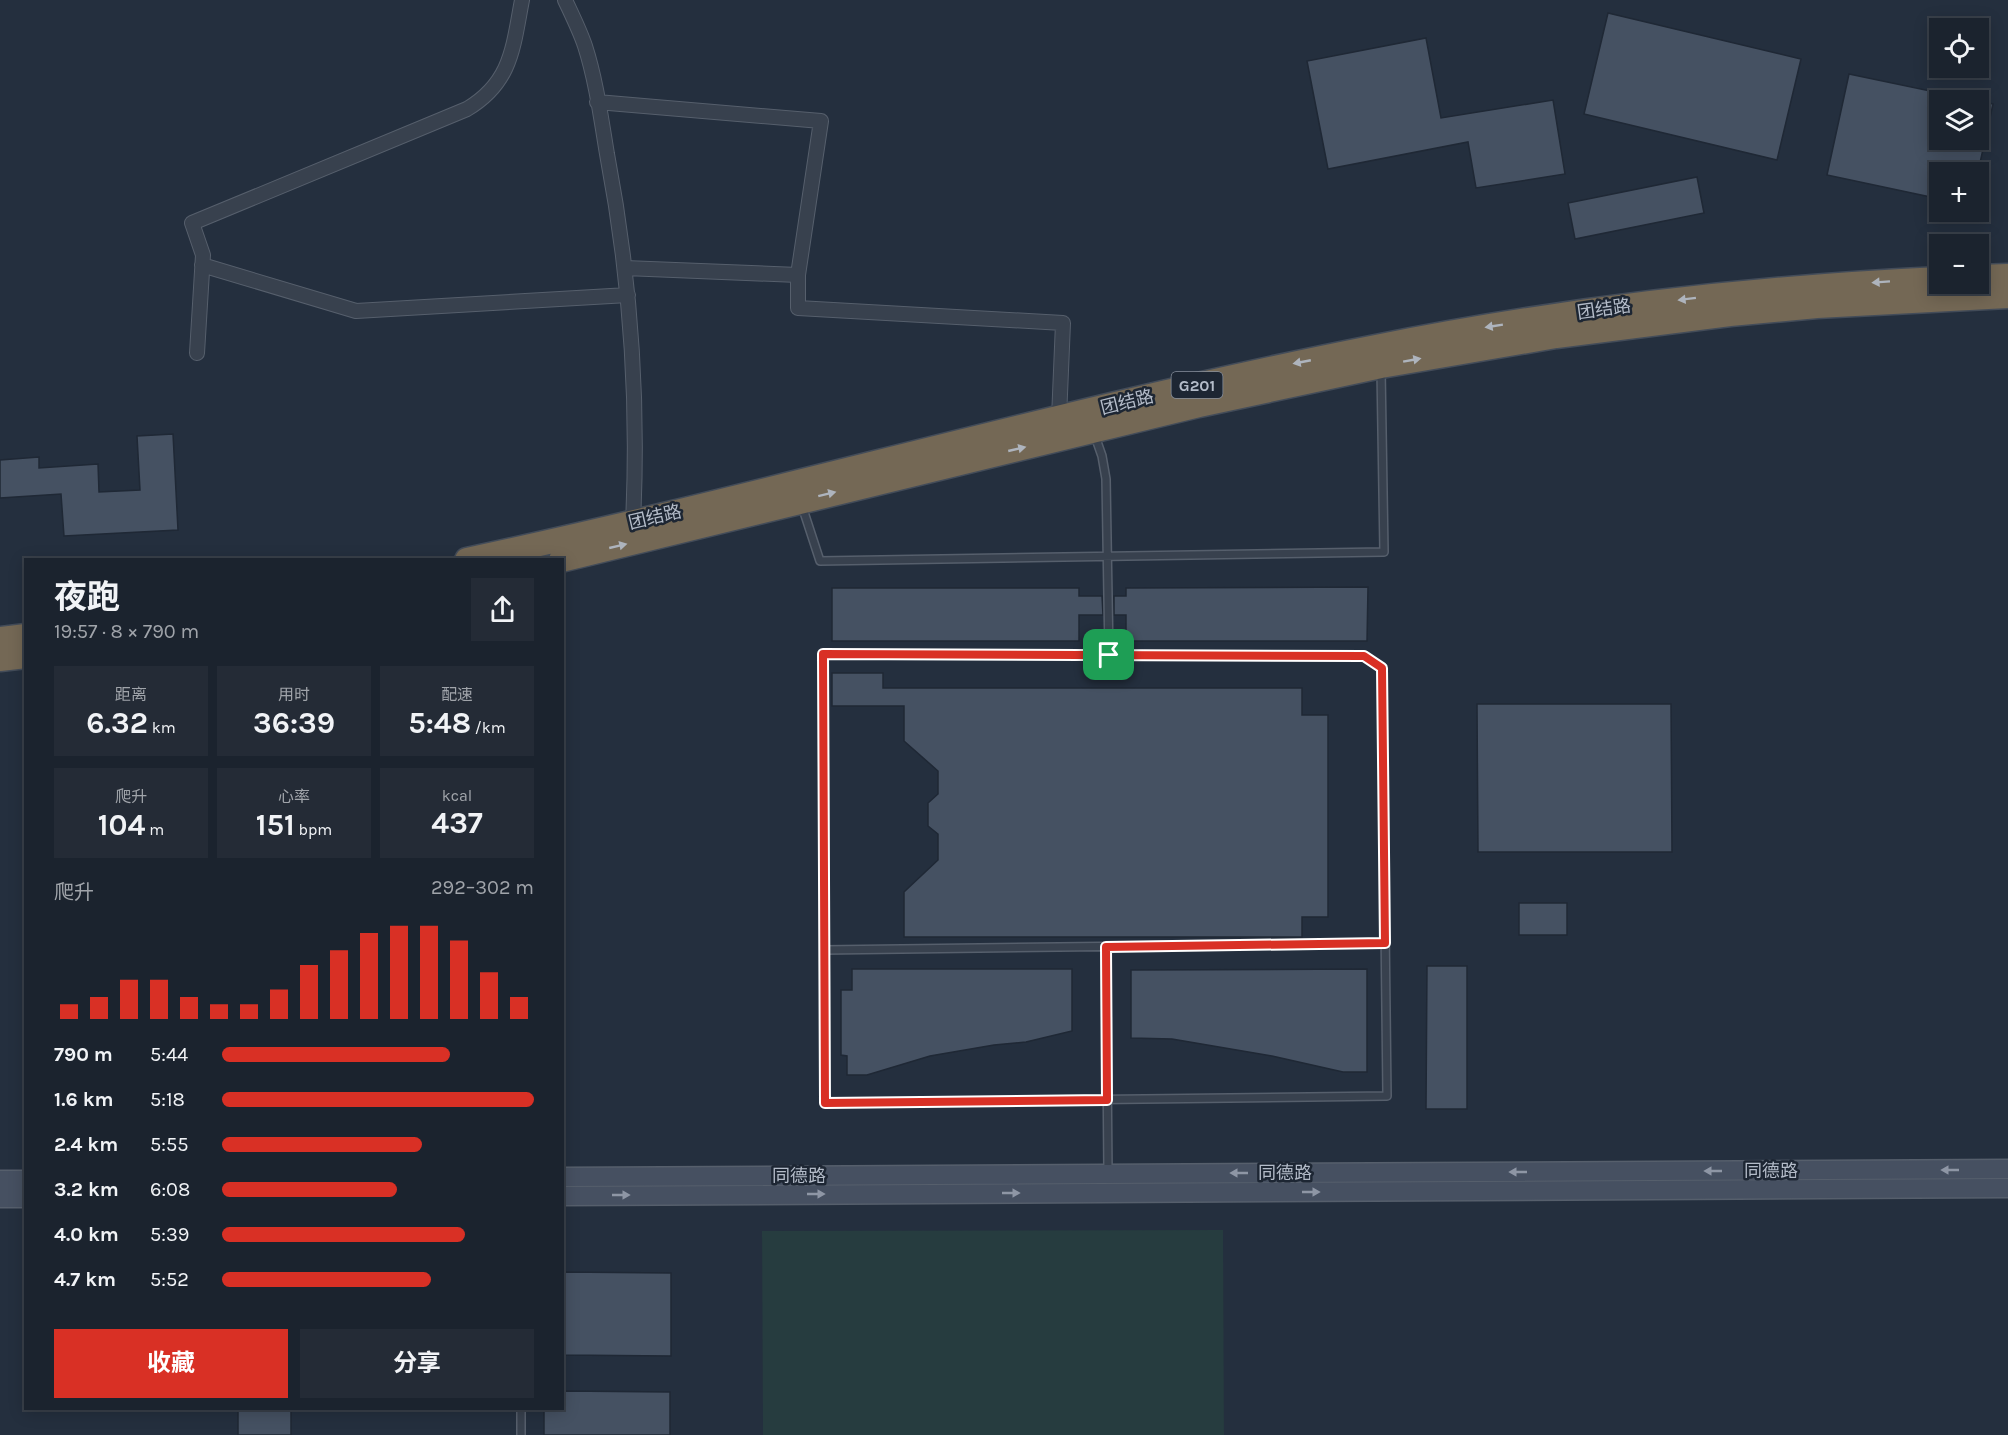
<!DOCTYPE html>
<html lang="zh">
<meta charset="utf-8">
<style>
:root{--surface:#1b232e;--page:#242b36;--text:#f1f3f6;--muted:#a0a4aa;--line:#39404a;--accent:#d93025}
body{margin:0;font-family:Karla,"Noto Sans SC",sans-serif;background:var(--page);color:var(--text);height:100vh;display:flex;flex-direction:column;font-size:22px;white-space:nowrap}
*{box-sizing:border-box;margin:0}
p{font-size:20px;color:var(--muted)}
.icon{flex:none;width:33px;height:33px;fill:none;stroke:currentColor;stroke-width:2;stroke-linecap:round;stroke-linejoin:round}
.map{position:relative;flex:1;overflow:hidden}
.sheet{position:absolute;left:24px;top:558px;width:540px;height:852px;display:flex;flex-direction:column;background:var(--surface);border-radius:0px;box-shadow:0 3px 15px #0003,0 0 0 2px var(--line)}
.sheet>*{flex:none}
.controls{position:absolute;left:1929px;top:18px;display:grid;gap:12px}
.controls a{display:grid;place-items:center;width:60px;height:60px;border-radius:0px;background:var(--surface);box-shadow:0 3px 15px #0003,0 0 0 2px var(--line);font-size:30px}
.pin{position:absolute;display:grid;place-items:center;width:51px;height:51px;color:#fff;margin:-26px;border-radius:12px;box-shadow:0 3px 9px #0006}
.round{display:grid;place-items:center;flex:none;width:63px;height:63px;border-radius:0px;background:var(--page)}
.headline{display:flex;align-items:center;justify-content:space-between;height:102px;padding:0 30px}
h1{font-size:33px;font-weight:700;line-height:45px}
.metrics{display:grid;grid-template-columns:repeat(3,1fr);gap:9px;height:102px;padding:6px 30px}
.metrics div{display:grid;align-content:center;border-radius:0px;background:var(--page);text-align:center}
.metrics b{font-size:30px;font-weight:700}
.metrics small{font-size:16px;font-weight:400}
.metrics p{font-size:16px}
.chart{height:168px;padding:12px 30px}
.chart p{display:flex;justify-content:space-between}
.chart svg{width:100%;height:108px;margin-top:6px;stroke:var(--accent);stroke-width:6}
.cta{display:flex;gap:12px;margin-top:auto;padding:12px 30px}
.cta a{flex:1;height:69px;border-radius:0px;background:var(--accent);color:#fff;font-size:24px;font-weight:700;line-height:69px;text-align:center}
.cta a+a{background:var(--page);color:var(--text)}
ul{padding:0 30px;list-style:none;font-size:20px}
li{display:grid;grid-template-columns:96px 72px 1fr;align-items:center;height:45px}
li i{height:15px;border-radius:8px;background:var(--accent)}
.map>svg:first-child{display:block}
.green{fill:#263c3f}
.building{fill:#455162;stroke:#1f2835;stroke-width:1.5}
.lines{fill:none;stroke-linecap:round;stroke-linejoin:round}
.lane-casing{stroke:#565f6c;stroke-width:10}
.street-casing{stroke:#565f6c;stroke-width:16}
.secondary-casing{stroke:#565f6c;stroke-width:21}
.highway-casing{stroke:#434c59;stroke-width:27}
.lane{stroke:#38414e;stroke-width:7}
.street{stroke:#38414e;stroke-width:14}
.secondary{stroke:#465061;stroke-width:18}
.highway{stroke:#746855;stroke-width:24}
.oneway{fill:#aeb4bd}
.oneway2{fill:#8e96a5}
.route-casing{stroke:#fff;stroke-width:12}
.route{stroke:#d93025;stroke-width:8}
.labels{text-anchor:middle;stroke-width:5;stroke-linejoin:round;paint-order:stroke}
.shield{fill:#1d2633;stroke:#878f9c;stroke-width:1.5}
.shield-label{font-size:16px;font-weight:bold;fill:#b4bcc9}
.street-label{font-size:18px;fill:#b4bcc9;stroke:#1d2633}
</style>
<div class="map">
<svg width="2008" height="1435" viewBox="0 0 2008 1435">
<rect width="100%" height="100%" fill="#242f3e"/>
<path class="green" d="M1223,1230L1224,1435H763L762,1231Z"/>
<path class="building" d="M1608,13L1801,59L1777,160L1584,114Z
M1426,38L1441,118L1553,100L1565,174L1476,188L1468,142L1328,169L1307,61Z
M1849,74L1940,93V140H1978V101L1993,104L1978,172H1940V199L1827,175Z
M1697,177L1704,213L1575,239L1568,203Z
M173,434L178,530L64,536L61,494L0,498V460L39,457V468L98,464L99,492L140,490L137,436Z
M1368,587L1367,641H1126V615H1114V596H1126V588Z
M832,588H1079V596H1102L1103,615H1079V641H832Z
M832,673H883V688H1302V715H1328V917H1302V937H904V892L938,860V834L928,826V803L938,794V771L904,741V706H832Z
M1477,704H1671L1672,852H1478Z
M1519,903H1567V935H1519Z
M1427,966H1467V1109H1426Z
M852,969H1072V1031L1026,1042L994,1045L930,1056L867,1075H847V1056L841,1055V990H852Z
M1367,969V1072H1343L1272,1056L1172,1039L1131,1038V970Z
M562,1272L671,1273V1356L562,1355Z
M562,1391L670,1392V1435H544V1408H562Z
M238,1408H291V1435H238Z"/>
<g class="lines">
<defs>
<path id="lane" d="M1095,436L1102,456L1106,479L1109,655
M802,506L820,561L1384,552L1381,369
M823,654L1364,656L1382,668L1387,1096L825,1103Z
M1106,947L1108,1172
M824,950L1385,943
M521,1435V1408"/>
<path id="street" d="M565,0C572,15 580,31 585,46C596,80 601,118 607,154C630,275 639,399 633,522
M597,102L821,121L798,275V308L1063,323L1059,418
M202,265L356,311L628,295
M625,268L798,275
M197,353L203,255L192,223L467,109C512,82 513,47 522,0"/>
<path id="secondary" d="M562,1177L2008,1169
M0,1180H26
M562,1196L2008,1188
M0,1198H26"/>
<path id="highway" d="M1978,277L2008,276
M467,560C770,495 1067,408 1371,348C1558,310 1749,288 1940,279
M561,560L1199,405L1381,366L1556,336L1730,314L1817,306L2008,296
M0,639L26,636
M0,659L26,656"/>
</defs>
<use href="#lane" class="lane-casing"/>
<use href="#street" class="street-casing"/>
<use href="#secondary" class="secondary-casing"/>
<use href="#highway" class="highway-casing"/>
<use href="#lane" class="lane"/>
<use href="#street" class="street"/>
<use href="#secondary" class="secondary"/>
<use href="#highway" class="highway"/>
</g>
<defs><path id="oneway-solid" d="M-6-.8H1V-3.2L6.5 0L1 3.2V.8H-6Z" transform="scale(1.5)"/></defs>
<g class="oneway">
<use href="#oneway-solid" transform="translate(1881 282) rotate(176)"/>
<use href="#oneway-solid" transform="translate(1687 299) rotate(173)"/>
<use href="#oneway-solid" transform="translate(1494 326) rotate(171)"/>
<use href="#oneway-solid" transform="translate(1412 360) rotate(-10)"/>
<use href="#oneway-solid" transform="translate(1302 362) rotate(169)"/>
<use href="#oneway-solid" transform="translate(1017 449) rotate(-13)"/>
<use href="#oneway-solid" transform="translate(827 494) rotate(-14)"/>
<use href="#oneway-solid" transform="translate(618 546) rotate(-13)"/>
</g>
<g class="oneway2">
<use href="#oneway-solid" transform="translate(1950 1170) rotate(180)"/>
<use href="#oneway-solid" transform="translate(1713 1171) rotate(180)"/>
<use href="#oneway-solid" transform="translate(1518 1172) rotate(180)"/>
<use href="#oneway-solid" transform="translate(1239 1173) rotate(180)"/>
<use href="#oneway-solid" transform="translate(1311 1192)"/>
<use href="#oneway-solid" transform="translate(1011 1193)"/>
<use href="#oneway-solid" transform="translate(816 1194)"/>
<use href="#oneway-solid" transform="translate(621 1195)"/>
</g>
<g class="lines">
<defs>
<path id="route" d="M823,654L1364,656L1382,668L1385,943L1106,947L1107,1100L825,1103Z"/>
</defs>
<use href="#route" class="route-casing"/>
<use href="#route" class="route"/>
</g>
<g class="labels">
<rect class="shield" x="1171.5" y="372" width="51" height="26" rx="4.5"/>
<g class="shield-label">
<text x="1197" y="391">G201</text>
</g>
<g class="street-label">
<text transform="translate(1604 309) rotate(-8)" y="6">团结路</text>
<text transform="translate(1127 402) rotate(-14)" y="6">团结路</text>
<text transform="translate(655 517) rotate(-13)" y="6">团结路</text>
<text x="1771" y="1177">同德路</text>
<text x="1285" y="1179">同德路</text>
<text x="799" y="1182">同德路</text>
</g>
</g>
</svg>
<div class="controls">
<a><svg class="icon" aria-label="locate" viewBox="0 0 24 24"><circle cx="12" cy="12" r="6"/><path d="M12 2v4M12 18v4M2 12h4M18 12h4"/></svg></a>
<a><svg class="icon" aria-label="layers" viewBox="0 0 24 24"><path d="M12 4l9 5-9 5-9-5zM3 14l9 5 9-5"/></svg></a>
<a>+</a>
<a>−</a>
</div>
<div class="pin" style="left:1109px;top:655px;background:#1e9e55"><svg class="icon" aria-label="arrive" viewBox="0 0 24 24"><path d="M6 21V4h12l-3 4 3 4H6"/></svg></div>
<section class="sheet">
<div class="headline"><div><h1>夜跑</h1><p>19:57 · 8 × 790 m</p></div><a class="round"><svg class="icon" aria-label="share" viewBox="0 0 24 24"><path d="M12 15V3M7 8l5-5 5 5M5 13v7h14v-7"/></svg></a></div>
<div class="metrics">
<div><p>距离</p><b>6.32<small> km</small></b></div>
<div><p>用时</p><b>36:39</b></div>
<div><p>配速</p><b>5:48<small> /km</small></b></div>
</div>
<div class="metrics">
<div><p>爬升</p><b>104<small> m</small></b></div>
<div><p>心率</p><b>151<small> bpm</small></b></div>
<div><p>kcal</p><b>437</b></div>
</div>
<div class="chart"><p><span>爬升</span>292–302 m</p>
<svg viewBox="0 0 160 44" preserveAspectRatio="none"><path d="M5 44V38M15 44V35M25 44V28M35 44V28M45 44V35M55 44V38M65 44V38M75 44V32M85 44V22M95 44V16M105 44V9M115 44V6M125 44V6M135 44V12M145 44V25M155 44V35"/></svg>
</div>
<ul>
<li><b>790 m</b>5:44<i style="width:73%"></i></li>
<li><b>1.6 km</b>5:18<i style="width:100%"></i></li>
<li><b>2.4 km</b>5:55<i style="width:64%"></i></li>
<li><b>3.2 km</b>6:08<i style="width:56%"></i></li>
<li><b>4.0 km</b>5:39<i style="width:78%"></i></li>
<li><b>4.7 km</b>5:52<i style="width:67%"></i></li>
</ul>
<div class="cta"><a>收藏</a><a>分享</a></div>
</section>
</div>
